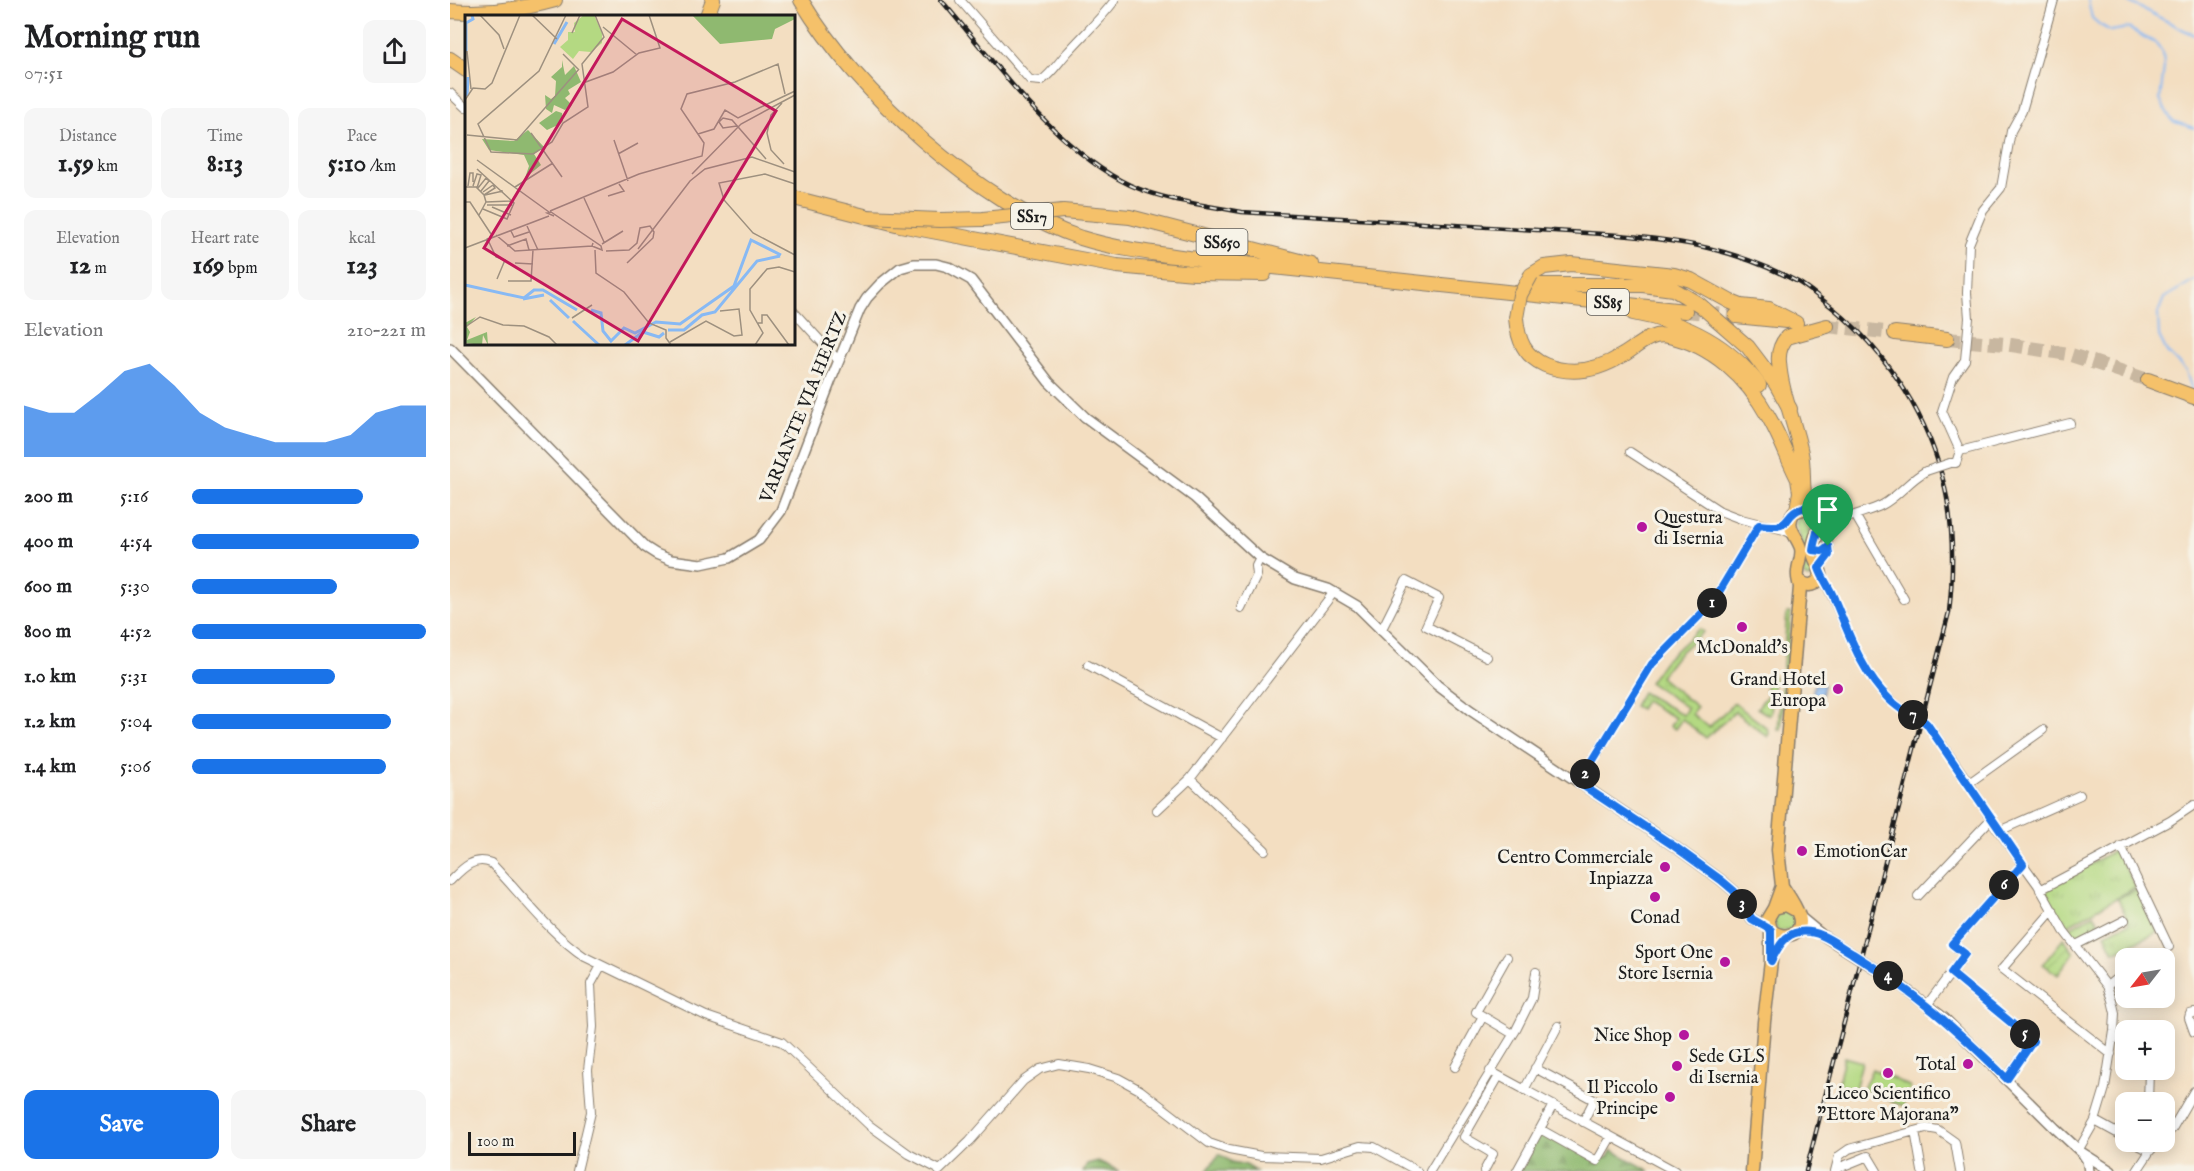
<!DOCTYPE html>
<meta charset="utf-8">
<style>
:root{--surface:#fff;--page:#f6f6f6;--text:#202124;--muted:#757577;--accent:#1a73e8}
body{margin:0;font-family:"IM FELL English",serif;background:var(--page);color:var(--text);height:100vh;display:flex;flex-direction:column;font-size:22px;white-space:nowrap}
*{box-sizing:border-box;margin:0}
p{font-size:20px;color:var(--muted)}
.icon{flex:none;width:33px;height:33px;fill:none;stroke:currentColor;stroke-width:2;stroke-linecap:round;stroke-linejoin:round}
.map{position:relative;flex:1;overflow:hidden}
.side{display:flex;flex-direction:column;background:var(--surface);width:450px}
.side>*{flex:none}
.needle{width:39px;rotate:239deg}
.tools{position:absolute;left:1665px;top:948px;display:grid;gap:12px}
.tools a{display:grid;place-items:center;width:60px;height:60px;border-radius:12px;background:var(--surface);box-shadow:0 3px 15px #0003;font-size:30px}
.scale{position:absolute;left:18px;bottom:15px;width:108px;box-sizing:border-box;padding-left:6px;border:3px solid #1c1c1c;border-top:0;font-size:16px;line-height:21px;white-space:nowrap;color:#1c1c1c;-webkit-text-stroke:4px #f7f3e8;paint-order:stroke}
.pin{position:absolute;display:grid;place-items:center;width:51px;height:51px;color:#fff;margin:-62px -26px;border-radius:50% 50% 50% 0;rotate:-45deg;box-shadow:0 0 6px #0007}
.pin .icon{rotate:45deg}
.km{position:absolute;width:30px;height:30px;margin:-15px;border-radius:50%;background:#222;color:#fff;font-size:16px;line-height:30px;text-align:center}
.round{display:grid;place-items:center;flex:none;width:63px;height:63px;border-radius:12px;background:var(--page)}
.summary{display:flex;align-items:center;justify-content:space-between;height:102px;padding:0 24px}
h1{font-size:33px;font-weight:700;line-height:45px}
.stats{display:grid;grid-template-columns:repeat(3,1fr);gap:9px;height:102px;padding:6px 24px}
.stats div{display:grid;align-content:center;border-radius:12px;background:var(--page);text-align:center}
.stats b{font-size:26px;font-weight:700}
.stats small{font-size:16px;font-weight:400}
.stats p{font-size:16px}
.chart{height:168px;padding:12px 24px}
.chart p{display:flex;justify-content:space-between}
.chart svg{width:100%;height:108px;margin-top:6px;fill:var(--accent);opacity:.7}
.action{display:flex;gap:12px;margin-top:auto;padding:12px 24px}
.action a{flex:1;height:69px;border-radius:12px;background:var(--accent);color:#fff;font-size:24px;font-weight:700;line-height:69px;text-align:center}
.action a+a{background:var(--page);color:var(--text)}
ul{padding:0 24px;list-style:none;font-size:20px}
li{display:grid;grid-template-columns:96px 72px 1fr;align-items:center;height:45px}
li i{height:15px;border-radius:8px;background:var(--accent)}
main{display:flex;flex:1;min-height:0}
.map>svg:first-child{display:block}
.grass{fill:url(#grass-tufts);stroke:#687a4f;stroke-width:1.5}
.forest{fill:url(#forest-firs);stroke:#566a46;stroke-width:1.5}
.garden{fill:url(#garden-furrows);stroke:#687a4f;stroke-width:1.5}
.pitch{fill:#b4d982;stroke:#687a4f;stroke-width:1.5}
.water{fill:url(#water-rules);stroke:#526a88;stroke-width:1.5}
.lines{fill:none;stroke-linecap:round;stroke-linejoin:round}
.stream{stroke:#87b9f4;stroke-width:2}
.trunk-tunnel{stroke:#c8b7a0;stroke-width:14;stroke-dasharray:14 7;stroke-linecap:butt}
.minor-casing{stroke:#887d6e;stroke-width:10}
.tertiary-casing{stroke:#887d6e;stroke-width:12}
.primary-casing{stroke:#887d6e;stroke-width:15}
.trunk-casing{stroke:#887d6e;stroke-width:16}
.minor{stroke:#fff;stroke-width:8}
.tertiary{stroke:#fff;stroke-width:9}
.primary{stroke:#f5c16b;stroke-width:12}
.trunk{stroke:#f5c16b;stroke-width:14}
.rail-casing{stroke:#1c1c1c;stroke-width:4.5}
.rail{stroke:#f7f3e8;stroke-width:2;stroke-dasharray:7;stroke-linecap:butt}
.minor-bridge-casing{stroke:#887d6e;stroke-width:10;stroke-linecap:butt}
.trunk-bridge-casing{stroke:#887d6e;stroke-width:16;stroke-linecap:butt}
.minor-bridge{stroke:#fff;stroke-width:8}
.trunk-bridge{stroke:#f5c16b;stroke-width:14}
.route-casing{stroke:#fff;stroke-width:12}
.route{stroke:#1a73e8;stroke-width:8}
.poi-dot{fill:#b5179e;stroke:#f7f3e8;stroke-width:2}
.labels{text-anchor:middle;stroke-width:6;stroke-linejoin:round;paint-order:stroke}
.shield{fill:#f7f3e8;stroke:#5e5c59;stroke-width:1.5}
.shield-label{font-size:16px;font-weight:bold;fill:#1c1c1c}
.street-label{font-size:18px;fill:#1c1c1c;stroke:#f7f3e8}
.poi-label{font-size:18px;fill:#1c1c1c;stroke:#f7f3e8;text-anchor:end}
.inset-river{fill:none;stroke:#87b9f4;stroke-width:3}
.inset-road{fill:none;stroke:#9d907f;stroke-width:1.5}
.view{fill:#c2185b;fill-opacity:0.15;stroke:#c2185b;stroke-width:3}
.inset-edge{fill:none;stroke:#1c1c1c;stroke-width:3}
</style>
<main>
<section class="side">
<div class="summary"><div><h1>Morning run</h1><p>07:51</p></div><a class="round"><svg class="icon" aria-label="share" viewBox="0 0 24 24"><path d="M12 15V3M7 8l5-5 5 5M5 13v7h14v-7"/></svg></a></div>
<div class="stats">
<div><p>Distance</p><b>1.59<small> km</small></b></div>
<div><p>Time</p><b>8:13</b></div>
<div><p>Pace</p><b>5:10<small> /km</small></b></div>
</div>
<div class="stats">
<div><p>Elevation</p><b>12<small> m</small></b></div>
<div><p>Heart rate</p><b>169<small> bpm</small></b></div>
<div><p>kcal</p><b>123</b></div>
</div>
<div class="chart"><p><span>Elevation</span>210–221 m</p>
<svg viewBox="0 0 160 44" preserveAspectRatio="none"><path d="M0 44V23L10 26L20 26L30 18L40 9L50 6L60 15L70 26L80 32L90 35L100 38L110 38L120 38L130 35L140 26L150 23L160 23V44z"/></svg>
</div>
<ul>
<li><b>200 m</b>5:16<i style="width:73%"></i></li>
<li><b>400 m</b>4:54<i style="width:97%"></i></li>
<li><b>600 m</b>5:30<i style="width:62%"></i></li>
<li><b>800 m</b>4:52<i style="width:100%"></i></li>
<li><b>1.0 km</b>5:31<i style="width:61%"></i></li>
<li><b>1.2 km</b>5:04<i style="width:85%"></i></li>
<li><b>1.4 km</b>5:06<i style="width:83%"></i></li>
</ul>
<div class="action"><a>Save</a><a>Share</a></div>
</section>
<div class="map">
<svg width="1744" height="1171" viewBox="0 0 1744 1171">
<defs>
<pattern id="grass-tufts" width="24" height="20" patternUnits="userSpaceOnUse" patternTransform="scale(1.5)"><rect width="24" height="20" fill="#b4d982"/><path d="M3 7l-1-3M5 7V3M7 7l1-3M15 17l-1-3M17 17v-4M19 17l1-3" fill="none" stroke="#9aba70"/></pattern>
<pattern id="forest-firs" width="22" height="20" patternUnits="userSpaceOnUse" patternTransform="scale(1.5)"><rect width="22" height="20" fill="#8fb970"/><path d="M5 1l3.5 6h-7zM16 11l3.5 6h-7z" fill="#7b9e60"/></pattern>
<pattern id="garden-furrows" width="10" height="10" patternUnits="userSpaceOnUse" patternTransform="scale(1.5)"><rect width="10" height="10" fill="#b4d982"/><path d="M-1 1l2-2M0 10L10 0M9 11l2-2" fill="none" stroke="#9aba70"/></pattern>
<pattern id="water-rules" width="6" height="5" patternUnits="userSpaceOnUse" patternTransform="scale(1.5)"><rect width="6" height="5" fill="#87b9f4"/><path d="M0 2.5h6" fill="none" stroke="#749ed1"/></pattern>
</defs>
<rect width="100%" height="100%" fill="#f7f3e8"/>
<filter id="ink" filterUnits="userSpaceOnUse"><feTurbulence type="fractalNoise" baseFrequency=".0167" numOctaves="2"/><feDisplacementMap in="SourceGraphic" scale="12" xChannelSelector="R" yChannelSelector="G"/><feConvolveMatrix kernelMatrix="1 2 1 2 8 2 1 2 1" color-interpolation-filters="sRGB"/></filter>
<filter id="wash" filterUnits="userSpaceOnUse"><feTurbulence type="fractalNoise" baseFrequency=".008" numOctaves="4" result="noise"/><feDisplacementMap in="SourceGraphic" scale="24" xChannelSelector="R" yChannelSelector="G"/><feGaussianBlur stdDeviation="1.35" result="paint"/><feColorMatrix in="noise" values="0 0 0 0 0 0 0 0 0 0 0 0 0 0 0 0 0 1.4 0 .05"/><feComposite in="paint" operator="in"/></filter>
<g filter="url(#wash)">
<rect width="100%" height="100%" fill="#f3dec1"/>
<path class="grass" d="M1350,517L1359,518L1362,523L1358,547L1366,574L1360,579L1354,576L1353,573L1356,559L1346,523Z
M1337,613H1341L1331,730H1328Z
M1249,629L1253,632L1227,655L1210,677L1247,707L1242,714L1259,727L1284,703L1317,728L1319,733L1318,737L1285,712L1256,738L1232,719L1225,729L1220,726L1225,718L1195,701L1190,709L1184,706L1192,692L1233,715L1237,708L1199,682L1214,661Z
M1320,674L1324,677L1321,714L1318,715L1307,708L1319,693L1315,689L1319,683L1317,681Z
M1665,850L1686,887L1615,927L1594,890Z
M1687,889L1708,932L1664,952L1655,934L1679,923L1668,898Z
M1332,908L1346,917L1343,929L1328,931L1322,918Z
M1644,914L1653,930L1626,942L1618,929Z"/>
<path class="forest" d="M1090,1129L1147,1161L1158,1157L1162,1150L1200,1171H1067Z
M769,1154L782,1162L796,1165L806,1171H757Z
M648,1161L669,1171H633L637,1164Z"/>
<path class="garden" d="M1614,938L1624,953L1608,975L1593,964Z"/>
<path class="pitch" d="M1394,1057L1412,1062L1405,1089L1388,1084Z
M1422,1069L1461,1087L1453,1106L1413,1089Z"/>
<path class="water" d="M1364,683L1374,684L1371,704L1362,702Z"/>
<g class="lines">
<path class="stream" d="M1638,0L1642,18L1650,25L1661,31L1678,28L1707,44L1713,53L1714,67L1710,100L1722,121L1744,128
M1675,0L1744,35
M1742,390L1736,371L1717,352L1709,336L1708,313L1714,298L1744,280"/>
</g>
</g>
<g filter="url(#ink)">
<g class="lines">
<path class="trunk-tunnel" d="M1235,311L1286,316
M1377,326L1445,333
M1497,339L1555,344L1618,354L1698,380"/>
<defs>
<path id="minor" d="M510,0L580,80L591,81C602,73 608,63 617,53C633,35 650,20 665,0
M0,93L16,108
M344,312L389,361
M1510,451L1620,423
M1180,452L1270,511L1291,519L1334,530L1342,534
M1500,463H1506L1510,451L1492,411L1503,377L1515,360L1519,318L1517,293L1519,244L1533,210L1551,188L1561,131L1572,111L1604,0
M1405,515L1454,599
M1369,568L1379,555C1380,548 1375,539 1379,532C1391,515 1415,514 1432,505C1449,496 1459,480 1476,471
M1371,575C1393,612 1403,658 1432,692C1439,699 1448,707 1457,713C1464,717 1471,718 1477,724L1519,783L1544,824L1588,885L1614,931L1657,986L1662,1000L1665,1013L1664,1031L1655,1088L1645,1121L1629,1149
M791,608L807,575L806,566L810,558
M931,631L956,581L989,598L976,626L1037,657
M638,665L772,738
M740,779L815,850
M1129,783L1202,664L1263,602L1309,525
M1519,783L1593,730
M707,810L740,779L884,592
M1549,831L1630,795
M1671,846L1719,947
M0,881C12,869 23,856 41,863C72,895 98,932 135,957L256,1016L332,1042L419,1125L459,1154L490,1170
M1590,890L1720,821L1744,805
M1468,896L1541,819
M1603,910L1552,969L1661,1054
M1626,945L1675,920
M1057,957L1026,1012L1063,1034
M1501,973L1583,1041L1556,1079
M1657,986L1668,977L1676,975
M1477,1005L1515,954L1502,944L1573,864
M1744,1013L1740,1014L1739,1018L1744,1032
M1663,1039L1676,1038
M1005,1067L1033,1016
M1085,1068L1144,1100L1133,1122
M1040,1071L1225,1171
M1074,1090L1108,1026
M1698,1102L1699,1070
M1645,1121L1676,1138
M1090,1129L1147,1161L1161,1137
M1465,1131L1472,1171
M1714,1136L1722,1129L1744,1091
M1682,1142L1700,1151
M127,1171L141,1112L138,1070L143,1027L141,984L151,966
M489,1171L520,1141L573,1081L590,1069L609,1064L639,1069L668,1078L690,1090L759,1143L779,1150L811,1156L871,1158L910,1146L924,1147L967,1171
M980,1171L1066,1030L1082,998L1086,972
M1034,1171L1043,1154L1014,1137L1049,1076
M1067,1171L1103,1105
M1385,1171L1389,1156L1399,1149L1476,1128L1488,1130L1505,1142L1510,1171
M1387,1171L1386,1169L1418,1156L1427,1171
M1687,1171L1700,1151L1709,1142"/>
<path id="tertiary" d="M0,348L195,547L206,554L221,560L251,564L279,558L309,540L331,511L381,380L410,309L417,298L430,284L450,268L464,264H486L498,267L521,280L599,382L635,417L745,498L810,558L845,579L878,589L907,606L987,685L1020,710L1224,846L1271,880L1284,891L1302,919L1319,928
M1349,916L1372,935L1442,979L1494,1018L1605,1128L1631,1152L1661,1171
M1633,1154L1637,1160L1639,1171"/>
<path id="primary" d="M1332,886C1338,895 1346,906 1349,916C1355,935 1333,941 1321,930L1318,918L1324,908L1336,905L1347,911
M1324,908L1332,886L1328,850L1350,587C1349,582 1347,577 1348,572C1348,564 1353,557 1351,548C1347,535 1334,527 1344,512L1356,508C1383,517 1361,535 1363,553C1365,561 1370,567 1371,575C1367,586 1357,588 1349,580
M1302,1171L1314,1022L1321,961V930"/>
<path id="trunk" d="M351,0C407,93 528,203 631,238C666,249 702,253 739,258L1235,311
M0,11C37,14 70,10 105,0
M257,16L263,0
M0,59L16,70
M344,198L450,225L667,266L744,273L814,274
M613,211L680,217L861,264
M1081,275L1094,267L1121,264L1224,275L1241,280L1281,302L1291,306L1319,309L1346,323
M1078,285H1193L1223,289L1250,305L1298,347L1326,384L1340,409
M1183,313C1233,322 1278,343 1309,385
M1286,316L1336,321
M1066,318C1068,340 1074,356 1095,365C1122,376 1149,370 1173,355C1187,347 1200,332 1218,336C1262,345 1297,378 1318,416C1330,436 1338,460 1349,481
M1445,333L1497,339
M1698,380L1744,397
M1359,509C1350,491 1355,472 1351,453C1345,423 1331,393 1329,362C1328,352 1331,344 1337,337L1377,326
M1347,510L1350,492L1347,473"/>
</defs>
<use href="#minor" class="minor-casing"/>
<use href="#tertiary" class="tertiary-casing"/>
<use href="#primary" class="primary-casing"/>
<use href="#trunk" class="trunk-casing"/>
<use href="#minor" class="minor"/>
<use href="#tertiary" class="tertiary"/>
<use href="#primary" class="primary"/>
<use href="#trunk" class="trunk"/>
<defs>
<path id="rail" d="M491,0C543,60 608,152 680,185C715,201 755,205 792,212L1169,235C1237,241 1287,250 1348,282C1357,287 1366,295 1374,301C1430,344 1474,407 1492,476C1504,520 1504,567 1499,612L1356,1171"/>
</defs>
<use href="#rail" class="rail-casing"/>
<use href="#rail" class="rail"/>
<defs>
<path id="minor-bridge" d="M1476,471L1500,463"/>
<path id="trunk-bridge" d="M416,217L490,220L533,219L613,211
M1066,318L1070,295L1081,275"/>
</defs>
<use href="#minor-bridge" class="minor-bridge-casing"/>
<use href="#trunk-bridge" class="trunk-bridge-casing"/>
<use href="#minor-bridge" class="minor-bridge"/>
<use href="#trunk-bridge" class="trunk-bridge"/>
</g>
</g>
<g class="lines" filter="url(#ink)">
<defs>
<path id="route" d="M1352,508C1381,508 1364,535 1363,550L1372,551L1378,546L1379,555L1369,568C1373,580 1381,589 1385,601C1399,634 1412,673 1439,699C1444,704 1451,709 1457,713C1465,717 1471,718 1477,724L1573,864L1502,944L1515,954L1501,973L1583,1041L1557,1079C1507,1029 1463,991 1403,954C1386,944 1370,929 1349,932C1334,934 1327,950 1321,961V930L1302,919L1284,891L1271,880L1224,846L1129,783L1202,664L1263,602L1309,525C1347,530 1330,516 1352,508Z"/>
</defs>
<use href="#route" class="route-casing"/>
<use href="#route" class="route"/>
</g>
<g class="poi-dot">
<circle cx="1192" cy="527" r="6"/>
<circle cx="1292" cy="627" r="6"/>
<circle cx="1388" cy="689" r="6"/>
<circle cx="1352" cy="851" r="6"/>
<circle cx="1215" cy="867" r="6"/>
<circle cx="1205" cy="897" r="6"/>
<circle cx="1275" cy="962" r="6"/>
<circle cx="1234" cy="1035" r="6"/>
<circle cx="1518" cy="1064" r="6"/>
<circle cx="1227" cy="1066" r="6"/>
<circle cx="1438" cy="1073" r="6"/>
<circle cx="1220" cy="1097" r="6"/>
</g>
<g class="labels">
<g class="shield">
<rect x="561" y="203" width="42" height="26" rx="4.5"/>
<rect x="746.5" y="229" width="51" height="26" rx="4.5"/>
<rect x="1137" y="289" width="42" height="26" rx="4.5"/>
</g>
<g class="shield-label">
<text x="582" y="222">SS17</text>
<text x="772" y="248">SS650</text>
<text x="1158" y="308">SS85</text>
</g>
<g class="street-label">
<text transform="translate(353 407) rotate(-68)" y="6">VARIANTE VIA HERTZ</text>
</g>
<g class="poi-label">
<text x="1204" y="523" text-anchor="start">Questura<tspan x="1204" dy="21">di Isernia</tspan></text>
<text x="1292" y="653" text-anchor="middle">McDonald's</text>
<text x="1376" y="685">Grand Hotel<tspan x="1376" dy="21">Europa</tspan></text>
<text x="1364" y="857" text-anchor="start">EmotionCar</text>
<text x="1203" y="863">Centro Commerciale<tspan x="1203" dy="21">Inpiazza</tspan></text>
<text x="1205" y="923" text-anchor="middle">Conad</text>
<text x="1263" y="958">Sport One<tspan x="1263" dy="21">Store Isernia</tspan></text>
<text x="1222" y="1041">Nice Shop</text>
<text x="1239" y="1062" text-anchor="start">Sede GLS<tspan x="1239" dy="21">di Isernia</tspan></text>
<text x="1506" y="1070">Total</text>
<text x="1208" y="1093">Il Piccolo<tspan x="1208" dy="21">Principe</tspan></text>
<text x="1438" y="1099" text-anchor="middle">Liceo Scientifico<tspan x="1438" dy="21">"Ettore Majorana"</tspan></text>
</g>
</g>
<g transform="translate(15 15)">
<rect width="330" height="330" fill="#f3dec1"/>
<path d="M227,0H330V4L310,14L307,24L255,29ZM97,45L100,60L109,51L116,67L103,75L105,79L100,83L107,90L100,95L89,90L87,98L81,94L80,80L86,84L90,81L91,66L86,62L97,52ZM91,96L97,98L98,106L95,109L82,115L74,108ZM63,115L79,132L69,139L76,150L60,163L64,151L59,140L24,135L17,124L49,126ZM11,302L2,312L5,317L2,325L22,317L23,330L18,320L17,330L0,328V308Z" fill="#8fb970"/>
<path d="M119,0H129L137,18V28L126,37L114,36L108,44L95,32L103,25V17H110L109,8Z" fill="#b4d982"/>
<path class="inset-river" d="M89,29L102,7M1,36V8L8,4L7,0M2,81L3,62M0,270L59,283L69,275H78L112,295M58,284L79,280M85,285L104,303M126,295L136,298L138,316L146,326L159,313L170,318L191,307L215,309L269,271L286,225L316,240M108,306L134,330M203,315H219L237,300L250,297L292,246L315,241M160,330L178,317L194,322L199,318"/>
<path class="inset-road" d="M15,0L34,20L39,34M67,0L92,24M101,0L74,56L13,109L26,137L68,139L87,127L98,108L123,92L117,49L139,22L130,0M138,12L172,40M107,18L115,0M2,36L6,74M98,39L114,55M118,68L148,57L174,38L195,33L184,0M0,85L8,73L20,74L27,68L55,0M317,88L306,100L302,118L306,135L319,149M272,111L258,113L254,107L258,103L267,105L301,144M66,118L97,162M233,119L249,114L260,95L273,103L330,76M2,120L52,125L114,54M149,125L163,166M153,139L173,128M12,145L84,197M12,154L49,188L42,204L18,194M227,159L276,109L330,80M330,169L300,159L254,168L259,185L288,218L330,240M3,171L5,158H8V167M8,171L12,159L16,160L12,173M0,172H11L19,180L21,187L14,200M50,172L88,148M13,173L21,163L24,166L16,176M18,177L28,170L30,173L19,180M20,180L38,176M143,181L159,176L154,169M119,183L139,227M0,187H5L26,219M21,187L47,186M22,190H47M27,192L46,200M85,196L174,159L237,141L239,128L216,94L222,79L270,67L313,49L320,79M89,201L82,198L86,197L136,231L137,235L127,231L128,228M62,211L73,235M46,216L49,222L64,217M31,220L50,236L127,231M22,223L31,242L40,245L32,264M137,229L158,216M42,231L61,224L64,235M0,233L84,201M173,234L225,166L240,154L287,142L330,157M130,235L131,258L159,277L184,308L201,315V323L206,330M141,236L164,235L172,228L175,213L185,211L189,217L188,223L162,248M50,248L68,249M43,266H66L68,235M107,303L127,290M293,308H297V300H302L324,330M0,312L15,302L38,310L59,311L84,322L92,330M205,327L241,306L269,321L277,320L274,294L255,296M290,330L298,318L285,295V274L302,254L314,252L330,257"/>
<path class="view" d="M157,4L311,96L173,326L19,233Z"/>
<rect width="330" height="330" class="inset-edge"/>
</g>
</svg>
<div class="tools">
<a><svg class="needle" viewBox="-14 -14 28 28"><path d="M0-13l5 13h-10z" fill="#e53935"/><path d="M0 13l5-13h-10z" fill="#757577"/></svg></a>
<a>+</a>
<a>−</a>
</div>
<div class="scale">100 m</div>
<div class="pin" style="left:1378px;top:546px;background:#1e9e55"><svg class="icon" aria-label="arrive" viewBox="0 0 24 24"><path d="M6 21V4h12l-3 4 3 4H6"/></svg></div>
<b class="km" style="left:1262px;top:603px">1</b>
<b class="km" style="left:1135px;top:774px">2</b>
<b class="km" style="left:1292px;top:904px">3</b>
<b class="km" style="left:1438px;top:976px">4</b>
<b class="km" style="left:1575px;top:1034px">5</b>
<b class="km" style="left:1554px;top:885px">6</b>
<b class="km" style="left:1463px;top:715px">7</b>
</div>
</main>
